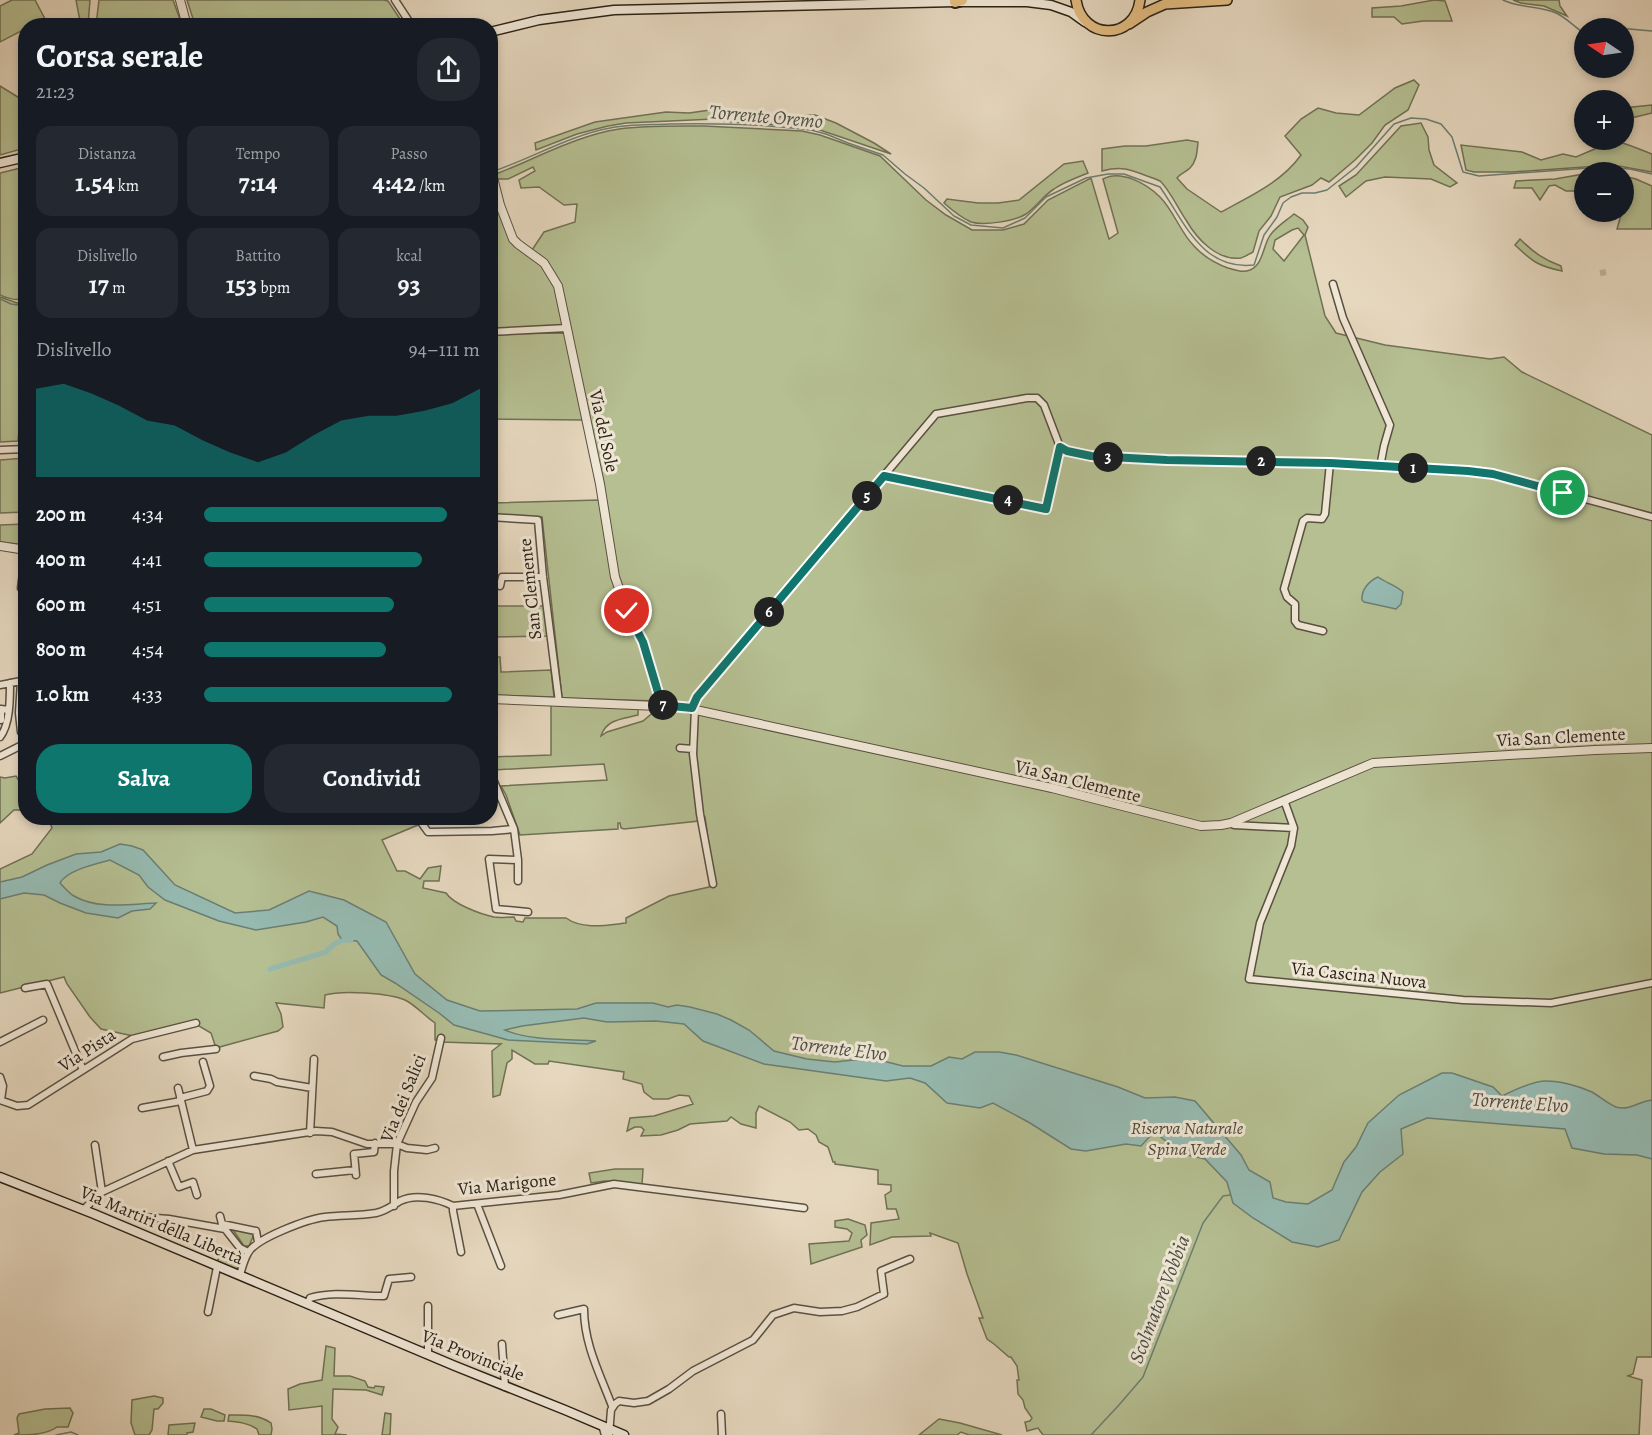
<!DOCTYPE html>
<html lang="it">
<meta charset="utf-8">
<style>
:root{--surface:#171b24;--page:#242831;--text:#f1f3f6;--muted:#9ea1a6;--accent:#0f766e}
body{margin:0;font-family:Alegreya,serif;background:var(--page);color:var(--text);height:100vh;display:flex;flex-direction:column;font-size:22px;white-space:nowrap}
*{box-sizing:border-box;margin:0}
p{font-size:20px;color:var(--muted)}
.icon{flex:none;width:33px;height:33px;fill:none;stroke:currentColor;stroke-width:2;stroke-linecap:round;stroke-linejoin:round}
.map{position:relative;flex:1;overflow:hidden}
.side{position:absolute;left:18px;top:18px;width:480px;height:807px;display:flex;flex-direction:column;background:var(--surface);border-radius:24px;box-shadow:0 3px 9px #0003}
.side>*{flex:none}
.needle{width:39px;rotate:283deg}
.controls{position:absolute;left:1574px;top:18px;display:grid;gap:12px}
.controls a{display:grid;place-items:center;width:60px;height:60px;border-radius:50%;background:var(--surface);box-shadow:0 3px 9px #0003;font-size:30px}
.pin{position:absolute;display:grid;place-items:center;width:51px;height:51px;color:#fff;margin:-26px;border:3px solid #fff;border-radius:50%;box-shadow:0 2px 6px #0007}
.km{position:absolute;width:30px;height:30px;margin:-15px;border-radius:50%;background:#222;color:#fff;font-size:16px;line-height:30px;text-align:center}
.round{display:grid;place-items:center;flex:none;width:63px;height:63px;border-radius:24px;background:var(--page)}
.head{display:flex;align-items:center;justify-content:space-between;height:102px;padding:0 18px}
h1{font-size:33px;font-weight:600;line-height:45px}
.metrics{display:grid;grid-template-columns:repeat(3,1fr);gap:9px;height:102px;padding:6px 18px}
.metrics div{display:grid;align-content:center;border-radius:15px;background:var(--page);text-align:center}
.metrics b{font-size:26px;font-weight:600}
.metrics small{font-size:16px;font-weight:400}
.metrics p{font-size:16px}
.chart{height:168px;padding:12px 18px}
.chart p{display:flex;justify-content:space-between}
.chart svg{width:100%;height:108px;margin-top:6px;fill:var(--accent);opacity:.7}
.button{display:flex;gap:12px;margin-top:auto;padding:12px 18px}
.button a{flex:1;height:69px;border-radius:24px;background:var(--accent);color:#fff;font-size:24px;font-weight:600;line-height:69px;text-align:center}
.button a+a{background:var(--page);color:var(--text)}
ul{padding:0 18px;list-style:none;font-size:20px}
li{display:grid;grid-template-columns:96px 72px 1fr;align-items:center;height:45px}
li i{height:15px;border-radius:8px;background:var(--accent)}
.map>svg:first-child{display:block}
.green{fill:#b5bf92;stroke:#707154;stroke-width:1.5;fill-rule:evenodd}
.water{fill:#96bab1;stroke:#6b7e73;stroke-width:1.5}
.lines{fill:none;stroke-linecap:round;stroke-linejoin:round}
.stream{stroke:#6b7e73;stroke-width:1.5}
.canal{stroke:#96bab1;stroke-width:5}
.minor-tunnel{stroke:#c1b49d;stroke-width:6;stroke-dasharray:6 3;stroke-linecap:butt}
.minor-casing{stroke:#5a5041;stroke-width:9}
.tertiary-casing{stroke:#5a5041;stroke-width:10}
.secondary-casing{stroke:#2b2317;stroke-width:11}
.primary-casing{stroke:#2b2317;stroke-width:12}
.trunk-casing{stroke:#2b2317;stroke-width:14}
.minor{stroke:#efe6d5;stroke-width:6}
.tertiary{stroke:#efe6d5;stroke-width:8}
.secondary{stroke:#efe6d5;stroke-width:8}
.primary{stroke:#e3bc80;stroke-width:9}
.trunk{stroke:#e3bc80;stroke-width:10}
.route-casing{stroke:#fff;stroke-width:12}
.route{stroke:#0f766e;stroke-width:8}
.labels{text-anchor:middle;stroke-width:6;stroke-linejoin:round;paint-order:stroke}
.street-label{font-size:18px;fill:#2b2317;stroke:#efe6d5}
.park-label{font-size:18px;font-style:italic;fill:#4e4a36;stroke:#efe6d5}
.water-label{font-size:20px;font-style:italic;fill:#4b5045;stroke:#efe6d5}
</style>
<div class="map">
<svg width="1652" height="1435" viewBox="0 0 1652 1435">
<rect width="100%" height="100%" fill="#e6d8bf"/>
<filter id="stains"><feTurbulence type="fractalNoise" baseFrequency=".00333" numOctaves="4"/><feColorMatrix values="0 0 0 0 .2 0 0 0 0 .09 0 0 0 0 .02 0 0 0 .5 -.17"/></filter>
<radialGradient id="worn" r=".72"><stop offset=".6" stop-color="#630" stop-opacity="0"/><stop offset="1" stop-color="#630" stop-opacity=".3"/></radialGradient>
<path class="green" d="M12,0H35L45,19L32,25L26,26L25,29L0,42V6Z
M76,0H90L88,25H78L80,21Z
M99,0H173L182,25H96Z
M187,0H383L388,1L404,25H195Z
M1434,0L1445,1L1452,21H1423L1402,24L1394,17H1372V8L1401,6Z
M1513,0H1559L1560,6L1567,16L1544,6L1521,3Z
M1414,80L1419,85L1408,110L1385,125L1372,143L1355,160L1329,182L1321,178L1312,185L1280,197L1271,216L1259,231L1253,252C1249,254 1245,257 1241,258C1217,261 1197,239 1186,220C1179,210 1169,189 1160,181C1156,179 1150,177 1147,176C1129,169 1121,166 1102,171V149L1125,146H1146L1187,140L1198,142C1197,151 1197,161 1190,168C1186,172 1181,173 1177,178L1187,189L1221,212C1249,197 1282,182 1301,155L1285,136L1301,119L1318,108L1336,113L1359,115L1395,88Z
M0,86L26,102L25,148L0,155Z
M1652,105V113L1623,120V108Z
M710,110L774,117L815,115L836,123L874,143L891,154L820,130L794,126L732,122L714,119L626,123L608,126L577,134L536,150L535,143L595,122L666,112L689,113Z
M1421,123L1428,137L1429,150L1434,165L1457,183L1450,187L1431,179L1385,177L1366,181L1346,197L1339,186L1356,175L1401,126Z
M704,126L802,131L820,135L880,156L926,200L946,215L972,230H1003L1024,224L1048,200L1091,178L1109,239L1118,233L1103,179C1121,169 1147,184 1160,197C1174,211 1180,232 1194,246C1204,257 1214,263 1228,268C1236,270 1242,273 1250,270C1262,265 1263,249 1268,239C1272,229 1286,221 1294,214L1303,220L1308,227L1305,235L1325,316L1336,333L1385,345L1490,359L1504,357L1522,372L1652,435V1357H1637L1633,1374L1628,1376L1642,1380L1639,1435H1043L1038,1428L1027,1431L1025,1422L1030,1421L1032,1418L1025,1408L1023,1400L1018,1394L1017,1380H1019L1017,1366L1011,1357H1009L994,1344L987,1339L979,1318H983L967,1274L958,1243L930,1233L931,1236L892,1237L870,1245L871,1223L899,1219L896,1209H887L885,1195L891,1191V1185L878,1184V1170L835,1164V1162H833L828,1147L819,1142L816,1135L808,1129L799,1130L790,1122L759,1106L756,1113V1128L741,1124L731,1117L727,1121L690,1124L678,1130L661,1135L641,1136L644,1130L641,1127H635L627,1131L630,1118L654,1116L693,1104L689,1096L679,1095L668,1099H653L644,1092L642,1084L623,1079L624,1072L549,1061L548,1064H535L512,1050V1059L507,1063L500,1095L493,1097L492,1051L501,1044L441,1042L435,1040V1023C426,1017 414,1004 405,1000C388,993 342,990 325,995L324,1008L276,1003L281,1014L283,1027L278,1031L216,1048L211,1033L194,1023L133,1036L101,1029L90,1017L67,984L64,977L0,993V869L32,854L52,828L48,818H415L418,825L382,840L397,871H405L420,879L428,868L441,866L439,881H424L423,888L446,893C453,904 480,914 494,917C500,918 507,917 514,917L516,921L523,922L525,918H566C583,930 607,925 626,923V918L669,896L709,887L713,875L705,817H699V821L624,829L621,828L620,823H618V829L520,835L506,795L501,786L607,780L604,764L493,770L491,765V757L551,755V704L638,707V715C623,719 606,719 601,736L607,732L643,721L664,703L622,595L571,332L494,334L564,333L567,335L584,420L491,419V203H495L511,240L532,250L544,232L575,222L577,204L564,205L539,187L521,188L519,180L535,171L533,167L508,179H497L496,174C535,159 578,135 619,129C647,125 676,126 704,126ZM1298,228L1304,235L1284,261L1273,249L1275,240L1292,230Z
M1611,140C1623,142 1639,149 1652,154V172L1613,165L1513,172H1474L1466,170L1461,145L1522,152L1541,160L1563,154L1576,157L1597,148Z
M1083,161L1088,173C1076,178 1064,182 1054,189C1043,196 1036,207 1026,214C1015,221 984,226 971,222C960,217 953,211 944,203L947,199L978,203H998L1019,200L1064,164Z
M25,167V298C16,301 9,299 0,295V173Z
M1584,174V195L1581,191H1566L1555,185L1549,186L1540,200L1532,188H1514L1516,181L1555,179Z
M1623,176L1636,179L1652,186V229H1617L1621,215L1616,212H1623Z
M1520,239C1533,252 1544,260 1561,266L1562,271C1538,266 1533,262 1515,245Z
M0,297L17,303L25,301L26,442L22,443L23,421L20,420L18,441L0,442Z
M25,458V512L0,513V460Z
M599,500L610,556L638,635L657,701L562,698L542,517L491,515V503Z
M25,524V545L0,542V525Z
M490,606H544L548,636L491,637Z
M491,657H500L501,672L551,670L554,697L491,695Z
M16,776L25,790V810H14L0,823V777L5,778Z
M615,1169H643L642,1185L605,1181L591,1183L589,1173Z
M848,1219L865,1225L867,1235L861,1240L862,1247L811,1264L809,1244L849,1241L852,1233L847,1229L835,1227V1221Z
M231,1227L255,1232L249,1246H244Z
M241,1251L246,1252L241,1266L236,1269L217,1261L221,1256Z
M326,1346L335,1348L334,1376H350L365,1381L368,1387L374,1388L375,1386L384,1387L382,1395L366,1390L333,1389L332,1419L338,1427L335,1434L347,1435H322V1406L289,1410L288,1389L300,1384L322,1380Z
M154,1396L163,1398V1403L158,1409H154L152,1430L149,1435H135L131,1423L132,1400Z
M70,1408L73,1413L68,1427H57C46,1435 29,1435 14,1435L19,1433L17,1418L19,1414L45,1409Z
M204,1409H211L225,1415L224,1421H217L201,1417Z
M385,1413L391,1414L390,1435H382Z
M229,1415C244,1415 258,1414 271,1423L272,1429L271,1435H259L257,1429C248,1423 239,1422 228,1421Z
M939,1419L960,1423L1002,1435H969L961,1432L957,1435H919Z
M195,1423L193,1432L187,1433V1435H168L169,1425Z"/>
<path class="water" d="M1378,577C1386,583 1396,585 1403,592L1401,604L1396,609L1364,602L1362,600C1361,590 1369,581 1378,577Z
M120,844L132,846L143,850L175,885L235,913L269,910L309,891L344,900L386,922L415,974L447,1000L480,1011L577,1009L596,1003H653L668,1007L677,1005L690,1007L717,1014L731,1020L749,1030L774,1051L807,1059L835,1062L871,1058L903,1066H931L949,1057L962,1059L975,1052H999L1016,1055L1118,1087L1145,1098L1175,1097L1195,1101L1241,1155L1249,1170L1270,1182L1273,1198L1286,1202L1308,1204L1332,1190L1344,1162L1356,1147L1368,1123L1399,1095L1442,1073H1452L1493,1087L1502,1096C1514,1090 1533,1081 1546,1081C1560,1081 1579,1086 1592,1092C1599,1096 1608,1104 1616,1107C1630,1111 1639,1101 1652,1100V1159L1637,1155L1604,1154L1572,1148L1565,1129L1427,1118L1401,1129L1403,1154L1380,1172L1362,1192L1339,1240L1318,1247L1292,1242L1253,1218L1233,1203L1227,1182L1205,1159L1183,1154L1154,1132L1141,1146L1126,1144L1086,1151L1071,1149L1030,1123L993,1103L980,1108L947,1103L925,1083L910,1078L886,1081L764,1064L703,1041L684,1024L656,1021L607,1022L584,1018L522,1026L505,1030C529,1041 569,1039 596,1041L587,1044L508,1040L454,1025L439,1013L395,983L381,975L357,941L342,940L338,934L337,926L323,917L306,922L256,930L219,921L165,900L148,887L139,875L110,860C96,864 67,870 60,883C64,887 69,893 74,896C98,910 130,904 156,903L150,909L132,911L118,918L86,913L60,903L44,895L24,893L0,899V882L22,877L47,865L76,854L101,852Z"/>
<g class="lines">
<path class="stream" d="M1503,0C1519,8 1539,6 1556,13C1567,18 1574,27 1584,33
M1618,28L1652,31
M494,171C532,158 571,135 610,128C629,124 650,125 669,124C716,123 764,124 811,130L826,134L848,143L883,155L905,174L924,188L954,216L971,225L1003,228L1025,218L1046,197L1086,178L1108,174H1124L1160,187C1184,221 1202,271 1254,265L1264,235L1277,217L1283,203L1291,197L1302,193H1315L1327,190L1356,167L1394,124L1411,118L1426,119L1441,124L1452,137L1463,172L1479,176L1603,167L1630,169L1652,174
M0,299L11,304L26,306
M56,1435L71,1432L78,1435
M1091,1435L1119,1405L1143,1377L1203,1223L1223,1196L1230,1195"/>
<path class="canal" d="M270,969L326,952C333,943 340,940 351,940"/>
<path class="minor-tunnel" d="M1600,273L1606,272"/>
<defs>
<path id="minor" d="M395,0L412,26
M1333,284L1343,318L1390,425L1384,446L1380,467
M490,332L567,328
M0,450L26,449
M884,476L1009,500L1046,509L1060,447
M490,517L538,520L543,577L559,702
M26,551L21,588H26
M500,586L502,577H543
M1323,631L1298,625L1295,621V604L1287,597L1284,589L1303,521L1307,518L1322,519L1325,514L1330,463
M21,681L19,713L21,732
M0,685L26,680
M692,708L697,697L936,414L1027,398H1037L1044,405L1060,447L1067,451L1091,456L1167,460L1330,463L1493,474L1652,517
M695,709L693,754L700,814L713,884
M1,720V709L8,710
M0,737C10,725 10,699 10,683
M680,748L693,749
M0,756L26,743
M490,772L514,829L518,860V881
M1284,800L1294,828L1291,846L1260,923L1249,979L1463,1000L1551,1003L1652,983
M418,818L428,832L492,831L514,829
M1231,823L1234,825L1294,828
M518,860L489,859L496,909L528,912
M25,988L47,984L83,1070
M0,1042L43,1020
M163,1057L181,1053L216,1049
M254,1076L271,1079L277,1082L312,1088
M0,1077L3,1086L1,1100
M178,1088L193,1150
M180,1098L207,1091L210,1086L203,1062
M0,1100L17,1106L28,1105L132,1039L196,1023
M142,1108L181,1101
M310,1133L314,1059
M95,1145L102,1192
M168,1161L179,1187L193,1182L197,1195
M316,1174L355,1170
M356,1175L354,1154L374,1152L375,1143
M477,1204L501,1266
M394,1206V1171L397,1144L416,1102L432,1078L441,1038
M453,1206V1211L461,1252
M83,1210L102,1192L193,1150L316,1131L332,1132L367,1144H397L407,1148L427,1150L435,1148
M220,1216L222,1224L256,1231L258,1242
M144,1217L169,1219L225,1229L240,1248L248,1252
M240,1275C242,1268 244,1260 248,1253C256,1238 308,1219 325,1217C342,1215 359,1216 376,1213C386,1211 392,1206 400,1201C416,1193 439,1199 453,1206L559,1195L614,1184L804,1208
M308,1303L310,1298C334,1291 359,1296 384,1296L389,1279L411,1277
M208,1312L217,1267
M558,1315L584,1309C584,1344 600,1374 612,1406
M502,1344L505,1387
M428,1355V1306
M721,1414L722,1435
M602,1425L605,1435
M609,1435L611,1410L615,1404L619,1401L634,1403L648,1401L669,1389L693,1371L753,1340L773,1315L794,1308L820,1312L842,1311L857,1307L884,1294L881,1271L910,1259"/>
<path id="tertiary" d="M180,0L187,26
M490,166L500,205L513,239L518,244L544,263L558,286L600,484L615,577L627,611L643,642L661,699V705
M0,546L26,550
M490,699L682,707L1052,788L1201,826L1221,825L1231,823L1373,763L1595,750L1652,748"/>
<path id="secondary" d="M490,32L539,20L614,10L955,2H1027L1051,5L1071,12L1085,22
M0,163L26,157
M0,1177L94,1214L455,1366L565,1410L624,1435"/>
<path id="primary" d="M1076,0C1082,41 1135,41 1140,0
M1129,24L1147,12L1165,4L1227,0"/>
<path id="trunk" d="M955,2L962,0"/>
</defs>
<use href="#minor" class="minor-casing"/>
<use href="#tertiary" class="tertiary-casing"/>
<use href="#secondary" class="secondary-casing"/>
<use href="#primary" class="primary-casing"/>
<use href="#trunk" class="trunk-casing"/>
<use href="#minor" class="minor"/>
<use href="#tertiary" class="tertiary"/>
<use href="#secondary" class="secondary"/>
<use href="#primary" class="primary"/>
<use href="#trunk" class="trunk"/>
</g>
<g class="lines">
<defs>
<path id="route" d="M627,611L643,642L660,699L661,705L692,708L697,697L884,476L1046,509L1060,447L1067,451L1091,456L1167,460L1330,463L1468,471L1493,474L1563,493"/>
</defs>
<use href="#route" class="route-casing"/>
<use href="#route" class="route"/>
</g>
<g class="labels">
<g class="street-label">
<text transform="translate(604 431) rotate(78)" y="6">Via del Sole</text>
<text transform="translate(530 589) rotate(-96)" y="6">San Clemente</text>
<text transform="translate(1561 737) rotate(-3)" y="6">Via San Clemente</text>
<text transform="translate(1078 781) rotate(14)" y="6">Via San Clemente</text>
<text transform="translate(1359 975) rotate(6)" y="6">Via Cascina Nuova</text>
<text transform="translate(87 1050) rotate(-33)" y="6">Via Pista</text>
<text transform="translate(403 1098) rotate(-68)" y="6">Via dei Salici</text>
<text transform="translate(507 1184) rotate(-6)" y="6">Via Marigone</text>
<text transform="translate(162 1225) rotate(23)" y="6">Via Martiri della Libertà</text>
<text transform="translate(473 1355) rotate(22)" y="6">Via Provinciale</text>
</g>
<g class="park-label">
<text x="1187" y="1134">Riserva Naturale<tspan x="1187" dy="21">Spina Verde</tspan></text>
</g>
<g class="water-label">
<text transform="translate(766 116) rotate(5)" y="7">Torrente Oremo</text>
<text transform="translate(839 1048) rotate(7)" y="7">Torrente Elvo</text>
<text transform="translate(1520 1102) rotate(4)" y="7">Torrente Elvo</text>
<text transform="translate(1159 1299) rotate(-69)" y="7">Scolmatore Vobbia</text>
</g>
</g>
<rect width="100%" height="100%" filter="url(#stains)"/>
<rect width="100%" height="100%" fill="url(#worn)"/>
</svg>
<div class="controls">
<a><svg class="needle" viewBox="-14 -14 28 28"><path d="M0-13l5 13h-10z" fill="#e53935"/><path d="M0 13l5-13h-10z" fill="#9ea1a6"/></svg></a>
<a>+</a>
<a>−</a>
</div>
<div class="pin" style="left:1563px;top:493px;background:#1e9e55"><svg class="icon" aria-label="arrive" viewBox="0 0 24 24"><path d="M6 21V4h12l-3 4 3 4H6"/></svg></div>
<div class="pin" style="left:627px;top:611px;background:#d93025"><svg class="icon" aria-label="check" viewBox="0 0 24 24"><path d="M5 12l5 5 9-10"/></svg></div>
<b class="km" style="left:1413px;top:468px">1</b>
<b class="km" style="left:1261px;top:461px">2</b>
<b class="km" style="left:1108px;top:457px">3</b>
<b class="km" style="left:1008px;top:500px">4</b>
<b class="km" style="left:867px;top:496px">5</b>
<b class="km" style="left:769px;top:612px">6</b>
<b class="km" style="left:663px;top:705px">7</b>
<section class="side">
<div class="head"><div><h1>Corsa serale</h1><p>21:23</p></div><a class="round"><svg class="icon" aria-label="share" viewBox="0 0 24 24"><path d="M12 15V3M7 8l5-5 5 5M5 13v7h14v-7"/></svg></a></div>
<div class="metrics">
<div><p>Distanza</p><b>1.54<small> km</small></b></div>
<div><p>Tempo</p><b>7:14</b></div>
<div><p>Passo</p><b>4:42<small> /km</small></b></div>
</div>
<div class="metrics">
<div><p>Dislivello</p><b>17<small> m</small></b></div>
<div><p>Battito</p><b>153<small> bpm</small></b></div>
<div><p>kcal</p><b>93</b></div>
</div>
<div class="chart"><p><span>Dislivello</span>94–111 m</p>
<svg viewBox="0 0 160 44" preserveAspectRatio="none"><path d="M0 44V8L10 6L20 10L30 15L40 21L50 23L60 29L70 34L80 38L90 34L100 27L110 21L120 19L130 19L140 17L150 14L160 8V44z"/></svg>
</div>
<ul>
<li><b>200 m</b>4:34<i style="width:88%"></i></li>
<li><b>400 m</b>4:41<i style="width:79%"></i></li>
<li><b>600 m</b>4:51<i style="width:69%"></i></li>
<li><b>800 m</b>4:54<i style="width:66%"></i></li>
<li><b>1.0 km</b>4:33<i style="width:90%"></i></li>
</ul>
<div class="button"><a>Salva</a><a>Condividi</a></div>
</section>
</div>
